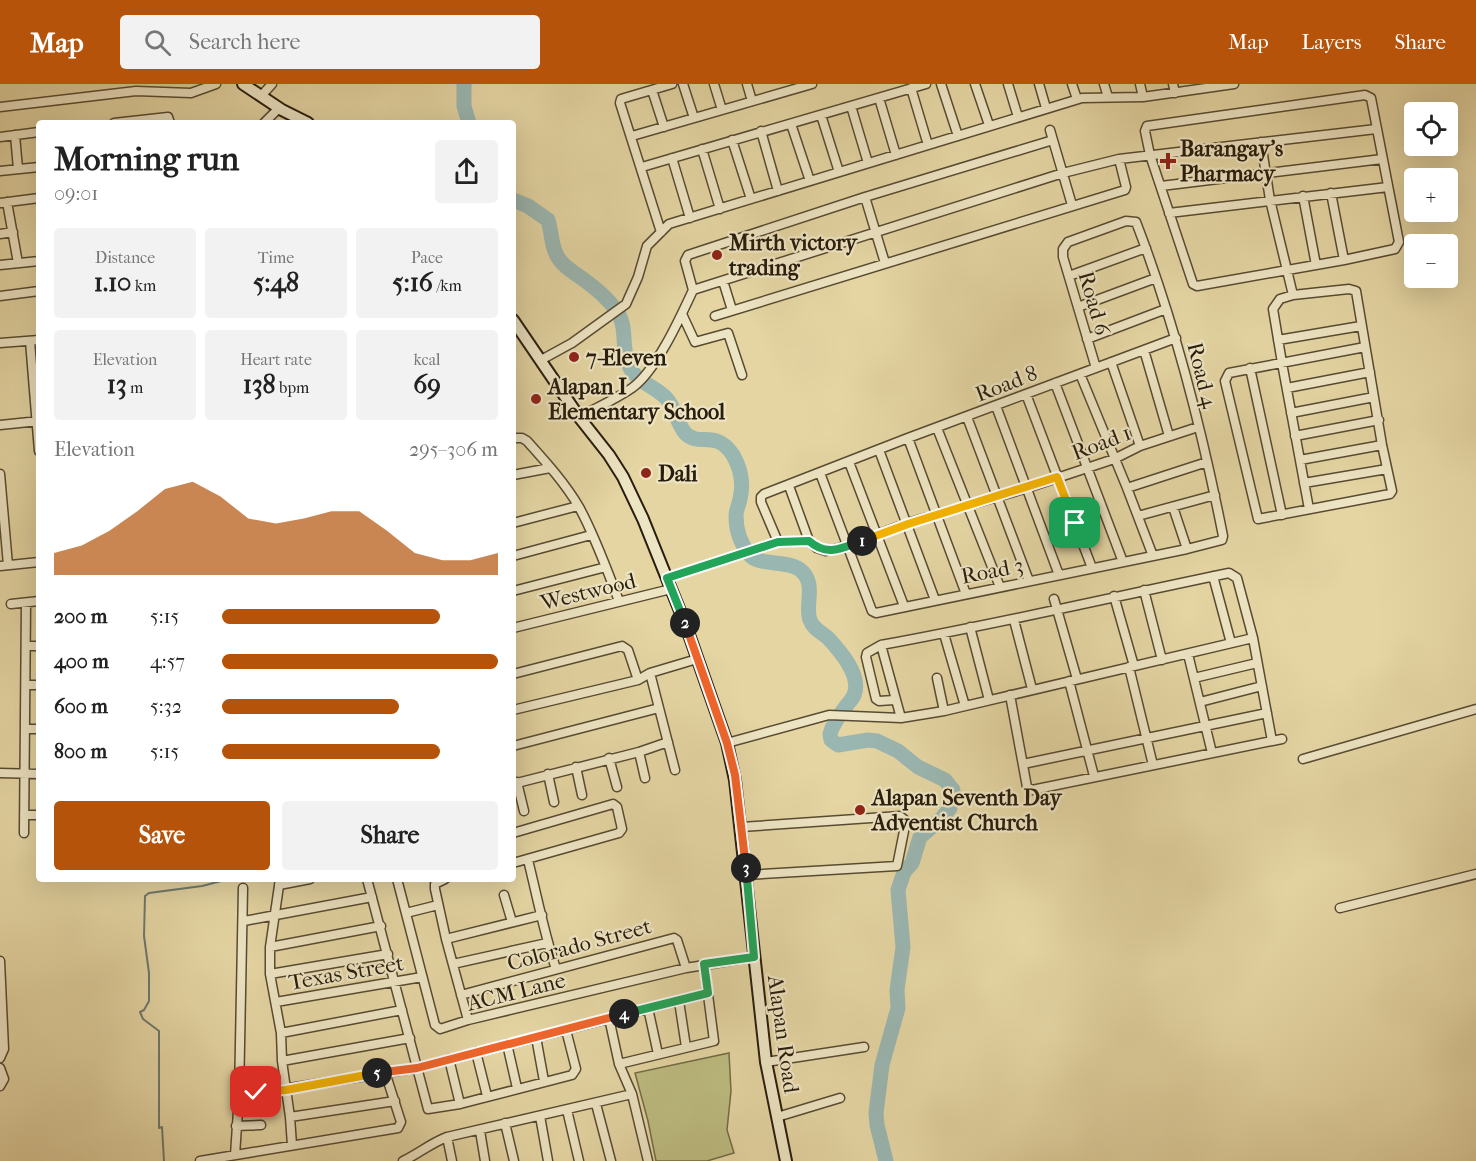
<!DOCTYPE html>
<meta charset="utf-8">
<style>
:root{--surface:#fff;--page:#f2f2f2;--text:#222;--muted:#767676;--accent:#b45309}
body{margin:0;font-family:"IM FELL French Canon",serif;background:var(--page);color:var(--text);height:100vh;display:flex;flex-direction:column;font-size:22px;white-space:nowrap}
*{box-sizing:border-box;margin:0}
p{font-size:20px;color:var(--muted)}
.icon{flex:none;width:33px;height:33px;fill:none;stroke:currentColor;stroke-width:2;stroke-linecap:round;stroke-linejoin:round}
.map{position:relative;flex:1;overflow:hidden}
.drawer{position:absolute;left:36px;top:36px;width:480px;height:762px;display:flex;flex-direction:column;background:var(--surface);border-radius:6px;box-shadow:0 6px 24px #0002}
.drawer>*{flex:none}
.buttons{position:absolute;left:1404px;top:18px;display:grid;gap:12px}
.buttons a{display:grid;place-items:center;width:54px;height:54px;border-radius:6px;background:var(--surface);box-shadow:0 6px 24px #0002;font-size:30px}
.pin{position:absolute;display:grid;place-items:center;width:51px;height:51px;color:#fff;margin:-26px;border-radius:12px;box-shadow:0 3px 9px #0006}
.km{position:absolute;width:30px;height:30px;margin:-15px;border-radius:50%;background:#222;color:#fff;font-size:16px;line-height:30px;text-align:center}
.round{display:grid;place-items:center;flex:none;width:63px;height:63px;border-radius:6px;background:var(--page)}
.summary{display:flex;align-items:center;justify-content:space-between;height:102px;padding:0 18px}
h1{font-size:33px;font-weight:700;line-height:45px}
.metrics{display:grid;grid-template-columns:repeat(3,1fr);gap:9px;height:102px;padding:6px 18px}
.metrics div{display:grid;align-content:center;border-radius:6px;background:var(--page);text-align:center}
.metrics b{font-size:26px;font-weight:700}
.metrics small{font-size:16px;font-weight:400}
.metrics p{font-size:16px}
.chart{height:168px;padding:12px 18px}
.chart p{display:flex;justify-content:space-between}
.chart svg{width:100%;height:108px;margin-top:6px;fill:var(--accent);opacity:.7}
.cta{display:flex;gap:12px;margin-top:auto;padding:12px 18px}
.cta a{flex:1;height:69px;border-radius:6px;background:var(--accent);color:#fff;font-size:24px;font-weight:700;line-height:69px;text-align:center}
.cta a+a{background:var(--page);color:var(--text)}
ul{padding:0 18px;list-style:none;font-size:20px}
li{display:grid;grid-template-columns:96px 72px 1fr;align-items:center;height:45px}
li i{height:15px;border-radius:8px;background:var(--accent)}
header{display:flex;align-items:center;gap:36px;box-sizing:border-box;height:84px;padding:0 30px;background:var(--accent);color:#fff}
header strong{font-size:28px}
nav{display:flex;gap:33px;margin-inline-start:auto;font-size:21px}
.search{width:420px;height:54px;background:var(--page);display:flex;align-items:center;gap:15px;box-sizing:border-box;padding:0 21px;border-radius:6px;color:var(--muted);font-size:22px}
.map>svg:first-child{display:block}
.green{fill:#bcbb80;stroke:#726c46;stroke-width:1.5}
.lines{fill:none;stroke-linecap:round;stroke-linejoin:round}
.stream{stroke:#6d796f;stroke-width:2}
.river{stroke:#9ab6b1;stroke-width:15}
.street-casing{stroke:#584b32;stroke-width:11}
.secondary-casing{stroke:#291d0d;stroke-width:14}
.street{stroke:#ede4c3;stroke-width:8}
.secondary{stroke:#ede4c3;stroke-width:10}
.split-1-casing{stroke:#fff;stroke-width:12}
.split-2-casing{stroke:#fff;stroke-width:12}
.split-3-casing{stroke:#fff;stroke-width:12}
.split-4-casing{stroke:#fff;stroke-width:12}
.split-5-casing{stroke:#fff;stroke-width:12}
.split-6-casing{stroke:#fff;stroke-width:12}
.split-1{stroke:#f5b400;stroke-width:8}
.split-2{stroke:#22a559;stroke-width:8}
.split-3{stroke:#f0652b;stroke-width:8}
.split-4{stroke:#22a559;stroke-width:8}
.split-5{stroke:#f0652b;stroke-width:8}
.split-6{stroke:#f5b400;stroke-width:8}
.poi-dot{fill:#8f2418;stroke:#ede4c3;stroke-width:2}
.labels{text-anchor:middle;stroke-width:4.5;stroke-linejoin:round;paint-order:stroke}
.poi-label{font-size:22px;font-weight:bold;fill:#291d0d;stroke:#ede4c3;text-anchor:start}
.street-label{font-size:22px;fill:#291d0d;stroke:#ede4c3}
</style>
<header>
<strong>Map</strong>
<div class="search"><svg class="icon" aria-label="search" viewBox="0 0 24 24"><circle cx="10" cy="10" r="6"/><path d="M15 15l6 6"/></svg>Search here</div>
<nav><a>Map</a><a>Layers</a><a>Share</a></nav>
</header>
<div class="map">
<svg width="1476" height="1077" viewBox="0 0 1476 1077">
<rect width="100%" height="100%" fill="#e4d5a3"/>
<filter id="stains"><feTurbulence type="fractalNoise" baseFrequency=".00333" numOctaves="4"/><feColorMatrix values="0 0 0 0 .2 0 0 0 0 .09 0 0 0 0 .02 0 0 0 .5 -.17"/></filter>
<radialGradient id="worn" r=".72"><stop offset=".6" stop-color="#630" stop-opacity="0"/><stop offset="1" stop-color="#630" stop-opacity=".3"/></radialGradient>
<path class="green" d="M729,969L731,1007L727,1046L734,1069L707,1077H656L648,1037L635,989Z"/>
<g class="lines">
<path class="stream" d="M164,1077L162,1043L159,1044V947L143,935L140,928L144,926L149,917V889L144,852L145,812L149,809L202,802L229,795"/>
<path class="river" d="M464,0V22L469,39
M513,116L528,122L548,136C552,149 551,164 559,175C565,184 575,189 583,195C594,203 609,216 616,226C628,242 621,262 628,279C634,298 654,301 667,315C676,325 677,341 686,350C700,363 716,345 733,371C741,385 744,399 740,415C739,421 736,426 736,432C736,446 741,460 749,470C757,482 786,476 799,485C818,498 804,522 810,536C813,545 823,549 829,555C840,567 862,592 854,611C852,616 847,620 844,625C839,631 836,638 832,644L830,650L831,656L838,661L868,656L877,657L898,667L918,683L945,696L953,706L950,724L942,734L920,753L912,779L904,788L898,806L903,863L897,906L898,924L882,981L876,1029L877,1041L886,1077"/>
<defs>
<path id="street" d="M683,0L694,34
M714,0L722,26
M747,0L752,17
M941,0L958,52
M975,0L989,41
M1008,0L1018,33
M1039,0L1046,24
M1072,0L1077,15
M1104,0L1108,13
M1140,0L1143,13
M1173,0L1175,9
M911,4L928,61
M652,6L664,43
M1365,11L1371,14L1399,158L1395,165L1344,176L1197,202L1193,200L1150,71L1145,47L1147,42Z
M261,12L272,0
M879,14L896,71
M851,22L868,79
M0,23L136,7L191,9L216,0
M821,31L839,88
M114,39L168,33L170,39
M264,39L279,24
M791,40L810,97
M1050,46L1072,121
M761,47L778,107
M15,51L18,85
M632,52L812,0
M0,53L39,48
M732,56L751,115
M1261,58L1270,116L1293,211
M702,65L720,125
M672,74L690,134
M642,83L926,0
M0,87L39,83
M1161,102L1382,75
M1331,109L1344,176
M1303,112L1316,181
M865,113L885,179
M7,118L18,179
M0,119L39,114
M1169,129L1388,103
M661,148L620,19L621,15L672,0
M0,150L13,148
M0,181L39,177
M1069,192L1146,164
M723,197L732,226
M693,206L685,177L688,171L865,113L1053,56
M0,212L39,207
M1078,223L1156,194
M682,230L695,258L728,249L742,291
M715,232L1125,106L1126,103L1119,75
M1087,255L1166,225
M1278,256L1361,242
M30,257L39,367
M0,259L39,256
M1144,266L1169,352
M541,276L572,259L626,220L638,193L647,162L669,140L1082,14L1143,13L1234,0
M1111,278L1140,362
M1250,284L1282,431
M1080,290L1127,404L1153,472
M1055,299L1123,478
M1287,304L1370,288
M1026,310L1092,484
M996,322L1059,491
M1291,329L1374,313
M579,333C596,324 616,315 632,304C656,287 680,234 693,206L1063,89L1119,75L1376,45
M967,333L1029,497
M0,341L39,337
M937,344L1000,503
M1295,352L1379,336
M513,354H522L527,357C545,377 565,399 579,423C595,452 607,486 619,517
M908,354L966,510
M879,366L935,516
M1300,376L1382,361
M849,378L904,522
M820,389L872,527L876,529L1187,465L1222,456L1223,452C1202,346 1175,239 1136,138L1126,137L1068,158L1063,165V173L1096,284
M0,390L8,481
M513,391L550,384
M1304,399L1387,385
M789,402L809,457
M1127,404L1207,378
M1173,423L1187,465
M1309,425L1282,279L1273,225L1280,215L1293,211L1349,205L1356,207L1382,361L1392,407L1390,410L1258,435L1225,297L1229,289L1365,263
M1138,432L1215,411
M513,439L578,422
M778,458L761,418V413L764,410L908,354L1176,254
M513,472L591,451
M0,482L39,478
M1213,492L1231,559
M667,494L778,458L809,457L817,464L826,467L848,462L908,439L1027,404L1114,375L1140,362L1198,343
M1144,506L1162,576
M513,507L606,483
M1114,512L1134,582
M1054,515L1077,595
M11,520L39,517
M1014,536L1032,605
M970,543L989,616
M513,544L671,505
M944,550L965,622
M881,561L867,569L866,573L876,615L879,617L894,616
M26,562H39
M1188,570L1212,669
M1129,583L1153,681
M650,589L675,686
M513,590L622,562L628,566L638,596
M937,594L944,627
M1194,594L1257,579
M1069,597L1094,692
M26,601H39
M1010,611L1027,703L1032,706L1272,657
M1200,618L1262,602
M513,626L638,596L650,589L697,575
M901,634L881,561C997,540 1113,513 1229,489L1237,494L1253,554L1272,657L1282,655
M25,645H39
M727,659L829,631L901,634L944,627L1253,554
M513,662L659,624
M639,668L645,694
M609,674L617,703
M1303,675L1476,625
M1023,680L1267,629
M576,683L582,711
M0,689L39,690
M548,690L554,718
M517,698L524,727
M513,700L639,668L668,658
M24,731H39
M741,743L900,732L906,737L897,782L747,791
M24,749L26,519
M513,749L613,720L617,723L622,745L619,749L513,779
M528,776C537,812 544,849 556,885
M280,795L270,863V890L281,949L282,977L290,1033L292,1061
M367,795L428,1025L460,1020L572,991L576,985L566,946
M397,795L435,941L440,945L468,936L686,884L754,873
M445,795L435,800V805L446,855L468,936
M279,801L310,795
M504,811L512,838
M1340,824L1476,790
M406,829L438,821
M244,837L372,813
M446,855L542,831
M270,863L381,842
M0,877L4,965L0,974
M453,880L547,859
M270,890L388,870
M461,911L674,854L677,856L686,884
M679,917L686,963
M276,918L422,893
M648,924L658,970
M609,934L619,980L632,1010
M281,949L402,926
M536,953L544,997
M507,960L517,1004
M476,968L487,1012
M449,975L460,1020
M282,977L410,954
M766,978L864,963
M619,980L714,957L704,880
M0,984L4,995L0,1002
M239,1012L417,984L708,909
M596,1020L611,1077
M567,1026L579,1077
M540,1032L548,1077
M290,1033L395,1017
M777,1033L840,1014
M505,1039L514,1077
M236,1042L261,1041
M480,1047L485,1077
M447,1053L452,1077
M235,1071L239,1012L243,804
M200,1077L398,1044L401,1038L385,988
M403,1077C418,1070 431,1059 447,1053L632,1010L648,1077"/>
<path id="secondary" d="M243,0L282,26L308,39
M513,236L579,333L609,371L623,393L643,435L686,542L727,659L735,696L766,978L786,1077"/>
</defs>
<use href="#street" class="street-casing"/>
<use href="#secondary" class="secondary-casing"/>
<use href="#street" class="street"/>
<use href="#secondary" class="secondary"/>
</g>
<g class="lines">
<defs>
<path id="split-1" d="M862,457L908,440L1057,393L1075,439"/>
<path id="split-2" d="M685,539L667,494L778,458L809,457C827,473 842,464 862,457"/>
<path id="split-3" d="M685,539L727,659L735,691L746,784"/>
<path id="split-4" d="M624,930L708,909L704,880L754,873L746,784"/>
<path id="split-5" d="M377,989L417,984L624,930"/>
<path id="split-6" d="M256,1008L286,1006L377,989"/>
</defs>
<use href="#split-1" class="split-1-casing"/>
<use href="#split-2" class="split-2-casing"/>
<use href="#split-3" class="split-3-casing"/>
<use href="#split-4" class="split-4-casing"/>
<use href="#split-5" class="split-5-casing"/>
<use href="#split-6" class="split-6-casing"/>
<use href="#split-1" class="split-1"/>
<use href="#split-2" class="split-2"/>
<use href="#split-3" class="split-3"/>
<use href="#split-4" class="split-4"/>
<use href="#split-5" class="split-5"/>
<use href="#split-6" class="split-6"/>
</g>
<g class="poi-dot">
<path d="M1165 68h6v6h6v6h-6v6h-6v-6h-6v-6h6z"/>
<circle cx="717" cy="171" r="6"/>
<circle cx="574" cy="273" r="6"/>
<circle cx="536" cy="315" r="6"/>
<circle cx="646" cy="389" r="6"/>
<circle cx="860" cy="726" r="6"/>
</g>
<g class="labels">
<g class="poi-label">
<text x="1180" y="72">Barangay's<tspan x="1180" dy="25">Pharmacy</tspan></text>
<text x="729" y="166">Mirth victory<tspan x="729" dy="25">trading</tspan></text>
<text x="586" y="281">7-Eleven</text>
<text x="548" y="310">Alapan I<tspan x="548" dy="25">Elementary School</tspan></text>
<text x="658" y="397">Dali</text>
<text x="872" y="721">Alapan Seventh Day<tspan x="872" dy="25">Adventist Church</tspan></text>
</g>
<g class="street-label">
<text transform="translate(1095 219) rotate(74)" y="8">Road 6</text>
<text transform="translate(1203 291) rotate(76)" y="8">Road 4</text>
<text transform="translate(1006 299) rotate(-21)" y="8">Road 8</text>
<text transform="translate(1101 358) rotate(-21)" y="8">Road 1</text>
<text transform="translate(992 486) rotate(-11)" y="8">Road 3</text>
<text transform="translate(588 507) rotate(-14)" y="8">Westwood</text>
<text transform="translate(579 860) rotate(-15)" y="8">Colorado Street</text>
<text transform="translate(346 888) rotate(-10)" y="8">Texas Street</text>
<text transform="translate(516 907) rotate(-14)" y="8">ACM Lane</text>
<text transform="translate(784 950) rotate(82)" y="8">Alapan Road</text>
</g>
</g>
<rect width="100%" height="100%" filter="url(#stains)"/>
<rect width="100%" height="100%" fill="url(#worn)"/>
</svg>
<div class="buttons">
<a><svg class="icon" aria-label="locate" viewBox="0 0 24 24"><circle cx="12" cy="12" r="6"/><path d="M12 2v4M12 18v4M2 12h4M18 12h4"/></svg></a>
<a>+</a>
<a>−</a>
</div>
<div class="pin" style="left:1075px;top:439px;background:#1e9e55"><svg class="icon" aria-label="arrive" viewBox="0 0 24 24"><path d="M6 21V4h12l-3 4 3 4H6"/></svg></div>
<div class="pin" style="left:256px;top:1008px;background:#d93025"><svg class="icon" aria-label="check" viewBox="0 0 24 24"><path d="M5 12l5 5 9-10"/></svg></div>
<b class="km" style="left:862px;top:457px">1</b>
<b class="km" style="left:685px;top:539px">2</b>
<b class="km" style="left:746px;top:784px">3</b>
<b class="km" style="left:624px;top:930px">4</b>
<b class="km" style="left:377px;top:989px">5</b>
<section class="drawer">
<div class="summary"><div><h1>Morning run</h1><p>09:01</p></div><a class="round"><svg class="icon" aria-label="share" viewBox="0 0 24 24"><path d="M12 15V3M7 8l5-5 5 5M5 13v7h14v-7"/></svg></a></div>
<div class="metrics">
<div><p>Distance</p><b>1.10<small> km</small></b></div>
<div><p>Time</p><b>5:48</b></div>
<div><p>Pace</p><b>5:16<small> /km</small></b></div>
</div>
<div class="metrics">
<div><p>Elevation</p><b>13<small> m</small></b></div>
<div><p>Heart rate</p><b>138<small> bpm</small></b></div>
<div><p>kcal</p><b>69</b></div>
</div>
<div class="chart"><p><span>Elevation</span>295–306 m</p>
<svg viewBox="0 0 160 44" preserveAspectRatio="none"><path d="M0 44V35L10 32L20 26L30 18L40 9L50 6L60 12L70 21L80 23L90 21L100 18L110 18L120 26L130 35L140 38L150 38L160 35V44z"/></svg>
</div>
<ul>
<li><b>200 m</b>5:15<i style="width:79%"></i></li>
<li><b>400 m</b>4:57<i style="width:100%"></i></li>
<li><b>600 m</b>5:32<i style="width:64%"></i></li>
<li><b>800 m</b>5:15<i style="width:79%"></i></li>
</ul>
<div class="cta"><a>Save</a><a>Share</a></div>
</section>
</div>
